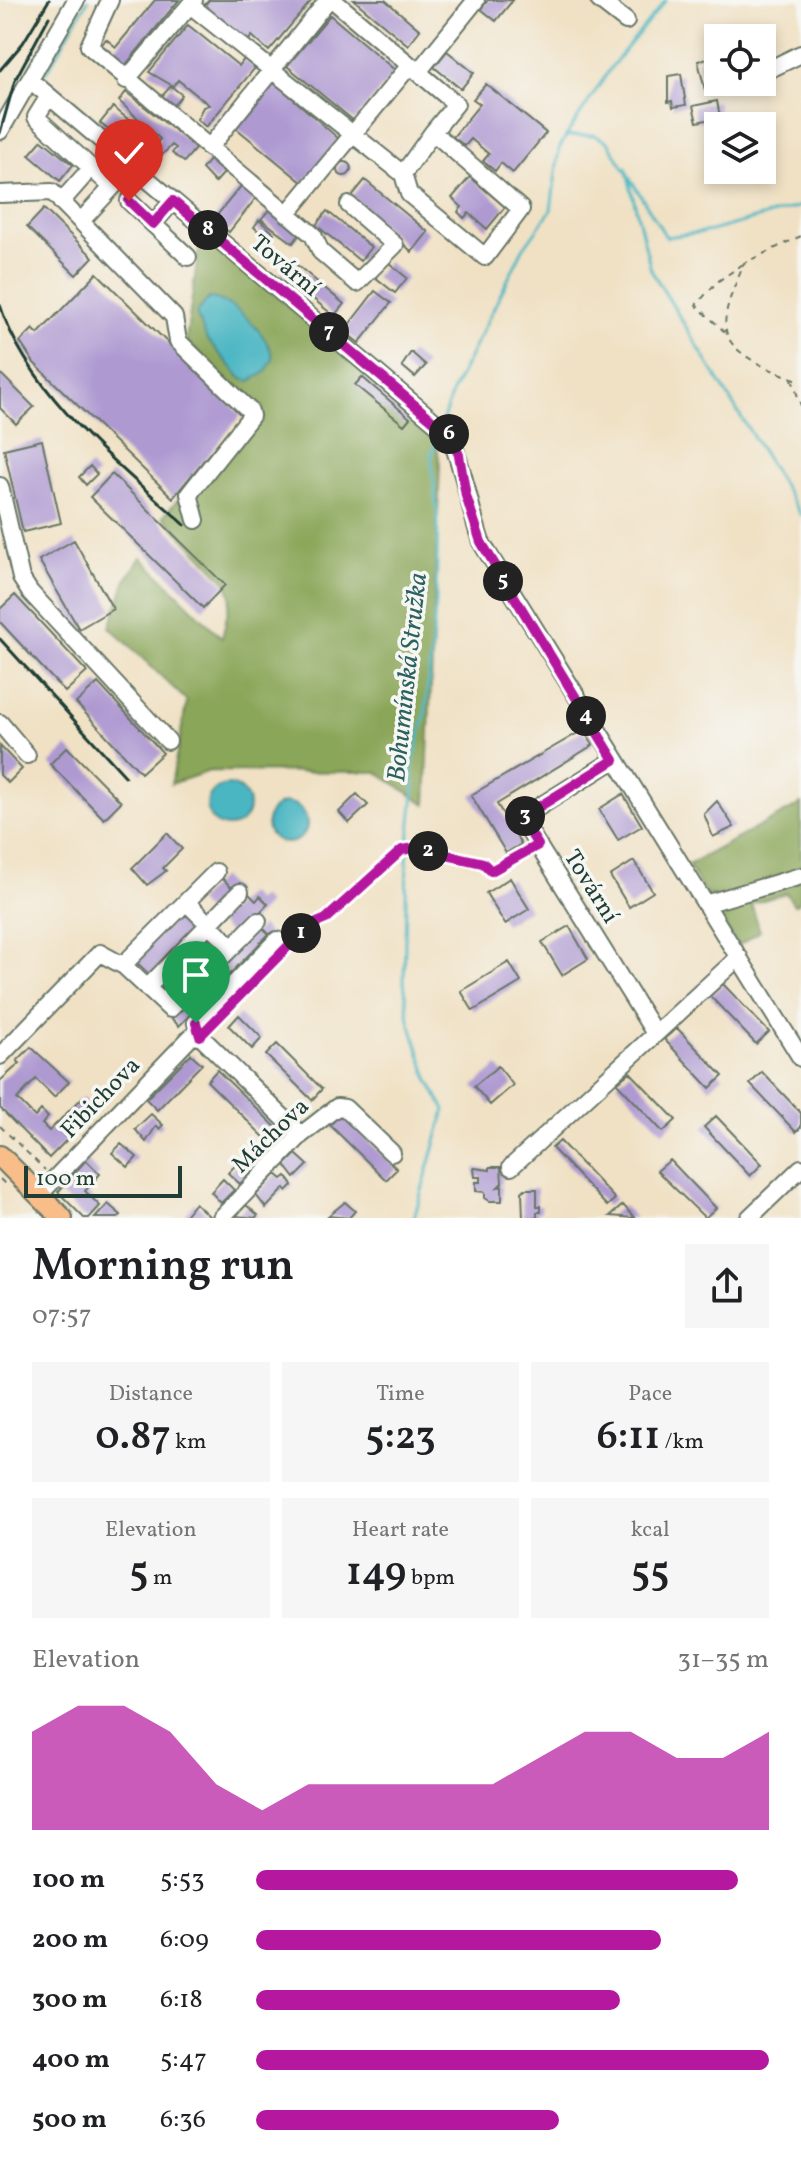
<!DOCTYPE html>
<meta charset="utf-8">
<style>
:root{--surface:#fff;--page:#f6f6f6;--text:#202124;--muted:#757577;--accent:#b5179e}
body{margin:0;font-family:Vollkorn,serif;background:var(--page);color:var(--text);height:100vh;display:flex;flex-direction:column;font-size:30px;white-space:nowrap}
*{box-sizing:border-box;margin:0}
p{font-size:26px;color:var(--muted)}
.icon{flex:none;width:44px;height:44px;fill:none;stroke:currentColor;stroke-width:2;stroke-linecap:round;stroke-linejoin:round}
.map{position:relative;height:1218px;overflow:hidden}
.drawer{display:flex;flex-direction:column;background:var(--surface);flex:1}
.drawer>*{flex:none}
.fabs{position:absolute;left:704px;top:24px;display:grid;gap:16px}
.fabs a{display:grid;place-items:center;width:72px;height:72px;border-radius:0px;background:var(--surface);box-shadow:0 4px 12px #0003;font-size:40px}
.scale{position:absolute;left:24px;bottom:20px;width:158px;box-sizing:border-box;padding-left:8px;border:4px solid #1f3d34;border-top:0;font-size:22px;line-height:28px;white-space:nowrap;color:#1f3d34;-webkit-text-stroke:6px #f6f6f2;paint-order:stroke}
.pin{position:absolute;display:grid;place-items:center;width:68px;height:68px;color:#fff;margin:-82px -34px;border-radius:50% 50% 50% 0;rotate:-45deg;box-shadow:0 0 8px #0007}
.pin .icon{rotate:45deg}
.km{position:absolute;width:40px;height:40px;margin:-20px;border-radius:50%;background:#222;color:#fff;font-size:22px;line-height:40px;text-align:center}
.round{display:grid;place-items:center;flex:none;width:84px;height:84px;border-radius:0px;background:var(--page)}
.headline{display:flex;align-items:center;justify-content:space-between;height:136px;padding:0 32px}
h1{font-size:44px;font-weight:600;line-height:60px}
.metrics{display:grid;grid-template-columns:repeat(3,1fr);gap:12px;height:136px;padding:8px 32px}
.metrics div{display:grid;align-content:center;border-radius:0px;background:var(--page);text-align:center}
.metrics b{font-size:40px;font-weight:600}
.metrics small{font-size:22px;font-weight:400}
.metrics p{font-size:22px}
.chart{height:224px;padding:16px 32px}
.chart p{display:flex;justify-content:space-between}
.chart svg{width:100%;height:144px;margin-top:8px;fill:var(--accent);opacity:.7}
ul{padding:0 32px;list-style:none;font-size:26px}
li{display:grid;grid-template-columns:128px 96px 1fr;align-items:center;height:60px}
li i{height:20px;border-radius:10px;background:var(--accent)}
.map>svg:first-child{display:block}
.forest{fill:#8aa659;stroke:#547246;stroke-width:2}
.water{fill:#48b6c2;stroke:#347a7b;stroke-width:2}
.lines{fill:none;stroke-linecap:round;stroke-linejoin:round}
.stream{stroke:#48b6c2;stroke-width:3}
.building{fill:#ae99d1}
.minor-casing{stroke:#687666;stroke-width:20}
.major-casing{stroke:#687666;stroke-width:24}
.path{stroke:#687666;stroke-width:2;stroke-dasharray:6 6;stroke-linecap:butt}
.minor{stroke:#fff;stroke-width:16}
.major{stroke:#f8bd89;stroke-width:20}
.rail{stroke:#1f3d34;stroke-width:3}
.route-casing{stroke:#fff;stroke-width:16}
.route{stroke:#b5179e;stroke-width:10}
.labels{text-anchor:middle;stroke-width:7;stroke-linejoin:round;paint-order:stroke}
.street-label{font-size:24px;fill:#1f3d34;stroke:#f6f6f2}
.water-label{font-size:26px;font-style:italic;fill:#2b615f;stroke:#f6f6f2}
</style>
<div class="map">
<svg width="801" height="1218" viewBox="0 0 801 1218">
<rect width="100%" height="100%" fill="#f6f6f2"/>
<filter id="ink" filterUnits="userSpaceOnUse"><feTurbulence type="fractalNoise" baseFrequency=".0125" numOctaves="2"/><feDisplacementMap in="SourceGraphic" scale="16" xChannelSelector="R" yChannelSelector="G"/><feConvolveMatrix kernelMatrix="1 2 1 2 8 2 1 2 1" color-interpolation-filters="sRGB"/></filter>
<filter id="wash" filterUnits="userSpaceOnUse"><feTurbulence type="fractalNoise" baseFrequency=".006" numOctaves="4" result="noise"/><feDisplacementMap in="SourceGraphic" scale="32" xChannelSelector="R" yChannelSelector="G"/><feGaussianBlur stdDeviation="1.8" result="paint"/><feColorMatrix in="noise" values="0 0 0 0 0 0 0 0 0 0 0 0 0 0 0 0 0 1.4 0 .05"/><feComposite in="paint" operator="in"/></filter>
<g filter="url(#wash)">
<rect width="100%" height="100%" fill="#f0e1c4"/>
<path class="forest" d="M201,235L434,425L440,465L426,805L377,772L210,771L171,784L187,701L110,627L126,580L141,557L222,638L231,597L227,583L163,516L259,412L186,340Z
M801,804V872L720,897L706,895L688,865Z
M801,880V901L794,905L786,893L751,904L760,931L738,946L716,912L724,904Z"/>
<path class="water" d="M209,298C233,299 270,335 273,359L265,373L250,381L242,379L207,340L196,313Z
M207 806a21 21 0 1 1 42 0a21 21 0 1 1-42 0Z
M267 823a20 20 0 1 1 40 0a20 20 0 1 1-40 0Z"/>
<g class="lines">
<path class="stream" d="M46,73L88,0
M567,136L594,135L608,142L666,237L711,231L801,206
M626,168L651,270L801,515
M442,422L453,390L523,249L551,210L559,149L566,136L612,66L666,0
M414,1218L445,1110L429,1081L409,1020L404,982L407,860L414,793L412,767L425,715L436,600L438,523L431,456L439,433"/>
</g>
<g id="blocks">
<path class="building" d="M155,0H179L124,67L100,47L106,39L116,47Z
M209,0H312L269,51L252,36L248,41L203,7Z
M354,0H385L420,30L408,45Z
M488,0H513L496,21L481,9Z
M330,15L396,71L354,121L287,66Z
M188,25L239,66L244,59L255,68L206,127L197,119L203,107L209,105L178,80L173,86L149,72Z
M447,51L474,73L461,89L434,67Z
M710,58L717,87L705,90L698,61Z
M681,74L686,105L673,107L672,101L668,102V76Z
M274,82L339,139L303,183L236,128Z
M486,84L546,133L513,173L501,163L495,171L483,161L489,154L471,139L465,146L453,137L480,104L473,99Z
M171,86L182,95L174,105L162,96Z
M126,92L188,141L195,149L184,162L172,153L176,148L172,145L162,155L153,148L160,139L119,101Z
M717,101L720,117L697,122L693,106Z
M113,107L150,137L136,153L100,123Z
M42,140L73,165L60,181L29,155Z
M209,160L224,173L215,183L202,169Z
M337 169a7 7 0 1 1 14 0a7 7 0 1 1-14 0Z
M470,177L505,207L487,229L469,213L464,218L458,212L462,207L452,198Z
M365,180L428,232L412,252L352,196Z
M241,186L256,198L229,232L213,220Z
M44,209L93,257L76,275L27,227Z
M269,210L300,234L293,243L261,219Z
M327,211L371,247L360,261L316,225Z
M259,220L274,233L268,240L254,227Z
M291,260L344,304L334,316L281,272Z
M388,262L407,278L395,293L375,277Z
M97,273L241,415L173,498L34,363L20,342L33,329L38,334Z
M375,291L391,303L359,343L344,331Z
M411,352L426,365L415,377L402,366Z
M0,373L34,407L16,424L0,408Z
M362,377L410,418L404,425L355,385Z
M42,440L61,523L23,532L4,449Z
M90,466L97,474L86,485L79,477Z
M112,474L225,585L203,608L90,497Z
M74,540L113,609L79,629L39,560Z
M15,595L87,672L65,692L0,622V609Z
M98,683L163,753L141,773L76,703Z
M583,730L593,745L497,804L521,844L506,853L471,795Z
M0,746L22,769L8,783L0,775Z
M67,747L121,802L104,819L50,764Z
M357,794L368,805L349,823L339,812Z
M623,794L642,826L618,840L599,809Z
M717,801L734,827L713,837L704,814Z
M167,833L182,849L163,868L166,871L147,885L132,868Z
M634,861L653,892L629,907L610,876Z
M221,877L234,890L210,915L197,902Z
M510,878L529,909L505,924L486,893Z
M248,893L256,901L260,896L268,904L234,939L218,923Z
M184,910L199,925L150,975L134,960Z
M261,926L269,934L179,1026L171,1018Z
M569,926L588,959L562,975L542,942Z
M208,934L223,949L174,999L159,984Z
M509,962L521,982L473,1011L461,991Z
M723,984L769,1032L756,1044L710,996Z
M239,1015L262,1038L252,1049L229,1026Z
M677,1028L723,1076L710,1088L664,1039Z
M277,1044L322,1089L312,1100L266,1055Z
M31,1047L69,1082L54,1097L36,1079L17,1099L35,1117L41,1110L48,1117L42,1124L49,1131L83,1097L96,1110L49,1158L0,1108V1081L20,1063L17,1061Z
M191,1054L202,1064L157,1110L146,1099Z
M498,1066L513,1085L490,1105L474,1086Z
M217,1070L286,1137L275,1148L207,1081Z
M630,1072L676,1120L663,1132L617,1083Z
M762,1072L801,1113V1127L796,1132L750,1084Z
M151,1114L163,1125L159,1129L156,1126L146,1142L135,1129Z
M341,1114L397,1169L386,1180L330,1125Z
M716,1116L762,1164L750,1176L704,1127Z
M560,1141L615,1199L607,1206L552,1148Z
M121,1144L137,1157L128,1167L112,1153Z
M296,1154L308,1165L295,1178L285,1165Z
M244,1156L256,1167L240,1184L228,1173Z
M86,1160L100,1174L85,1191L100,1206L89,1218H84L58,1192Z
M670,1160L716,1208L705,1218L657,1171Z
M490,1167H501L502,1183L498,1187L502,1186V1201H490L485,1198V1192L476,1191V1182H481V1177H475L474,1168L490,1170Z
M276,1174L282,1179L286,1176L293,1185L287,1191L285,1188L266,1208L256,1195Z
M223,1179L234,1190L221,1203L211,1192Z
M525,1189H537V1206H541V1212H537V1218H523L522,1192Z
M345,1202L355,1211L349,1218L328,1216Z
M195,1203L209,1216L207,1218H183Z
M108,1204L121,1215L118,1218H95Z
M246,1205L258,1215L255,1218L236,1216Z
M623,1205L635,1218L610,1216Z"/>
</g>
</g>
<g filter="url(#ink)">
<use href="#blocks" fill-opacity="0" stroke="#687666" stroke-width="2"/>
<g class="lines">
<defs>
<path id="minor" d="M110,0L89,46L313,235L321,252L357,283L395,245L349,205
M333,0L418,72L476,0
M599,0L626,21
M190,5L403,174L409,194L485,257L521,209L433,132L403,174
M418,72L456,104L433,132
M762,73L801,54
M30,80L449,434C464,468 469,506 481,542L801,1058
M126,80L194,0
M734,86L743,82
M49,96L36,117L112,187
M0,131L76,0
M209,148L328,0
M0,194L52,192L174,317L178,341L250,411L251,416L189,494L196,520
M129,201L153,224L173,201
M61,202L83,177
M287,214L410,65
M81,221L132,166
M153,224L188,257
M0,486L21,578L30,592L168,741
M0,723L27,755
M614,760L521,818L654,1032
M186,902L216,872
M705,904L801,876
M123,965L186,902L232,947
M147,988L240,892
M200,1036L196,1023L277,940
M0,1056L100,953L124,966L170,1009L258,921
M511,1167L739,957
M39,1195L191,1037L200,1036L301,1135
M221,1218L301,1135L337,1107L345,1108L392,1153
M749,1218L801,1168"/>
<path id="major" d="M0,1156L62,1218"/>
</defs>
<use href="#minor" class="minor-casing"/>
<use href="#major" class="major-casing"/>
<path class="path" d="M801,236L744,263C737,283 722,309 726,330C730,357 779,373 801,381
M725,332L696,305L717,282L743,264
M792,379L801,406
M291,944L307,927L326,919L402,850L415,848L483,863L491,871L527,851
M0,1126L45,1170
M0,1179L8,1187"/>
<use href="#minor" class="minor"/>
<use href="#major" class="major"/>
<path class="rail" d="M0,70L23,43L49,0
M0,133L15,80L49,17
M0,305C28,393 117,464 185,525
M0,639L125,776"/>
</g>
</g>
<g class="lines" filter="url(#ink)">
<defs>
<path id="route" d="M129,201L153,224L173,201L449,434L459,455L466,496L481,542L614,760L521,818L538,845L491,871L483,863L415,848L402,850L326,919L307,927L200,1036L196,1023"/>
</defs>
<use href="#route" class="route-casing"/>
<use href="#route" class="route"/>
</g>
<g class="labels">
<g class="street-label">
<text transform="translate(286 265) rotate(40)" y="8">Tovární</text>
<text transform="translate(592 886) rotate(58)" y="8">Tovární</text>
<text transform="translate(100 1097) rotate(-46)" y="8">Fibichova</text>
<text transform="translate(270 1135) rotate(-44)" y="8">Máchova</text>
</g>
<g class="water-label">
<text transform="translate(406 677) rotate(-84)" y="9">Bohumínská Stružka</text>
</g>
</g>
</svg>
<div class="fabs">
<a><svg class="icon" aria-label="locate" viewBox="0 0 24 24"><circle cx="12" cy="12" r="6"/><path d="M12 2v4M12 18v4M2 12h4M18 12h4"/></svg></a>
<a><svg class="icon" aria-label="layers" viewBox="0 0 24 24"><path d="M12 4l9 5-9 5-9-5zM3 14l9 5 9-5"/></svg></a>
</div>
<div class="scale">100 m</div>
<div class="pin" style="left:196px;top:1023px;background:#1e9e55"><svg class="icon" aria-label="arrive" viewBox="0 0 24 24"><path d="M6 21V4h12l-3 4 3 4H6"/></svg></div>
<div class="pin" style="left:129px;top:201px;background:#d93025"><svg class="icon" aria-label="check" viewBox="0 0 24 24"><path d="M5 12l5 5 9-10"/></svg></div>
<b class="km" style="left:301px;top:933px">1</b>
<b class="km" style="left:428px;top:851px">2</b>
<b class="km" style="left:525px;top:816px">3</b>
<b class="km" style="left:586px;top:716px">4</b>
<b class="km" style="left:503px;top:581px">5</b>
<b class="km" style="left:449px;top:434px">6</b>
<b class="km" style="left:329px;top:332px">7</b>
<b class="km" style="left:208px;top:230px">8</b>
</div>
<section class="drawer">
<div class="headline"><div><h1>Morning run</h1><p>07:57</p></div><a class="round"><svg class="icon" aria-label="share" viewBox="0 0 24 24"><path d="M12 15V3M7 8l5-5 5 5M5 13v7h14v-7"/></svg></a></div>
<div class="metrics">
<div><p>Distance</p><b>0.87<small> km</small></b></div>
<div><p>Time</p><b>5:23</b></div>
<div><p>Pace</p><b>6:11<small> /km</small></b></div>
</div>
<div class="metrics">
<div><p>Elevation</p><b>5<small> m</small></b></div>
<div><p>Heart rate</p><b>149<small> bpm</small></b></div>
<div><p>kcal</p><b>55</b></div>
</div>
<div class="chart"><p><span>Elevation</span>31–35 m</p>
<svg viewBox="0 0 160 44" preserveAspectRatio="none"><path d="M0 44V14L10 6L20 6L30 14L40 30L50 38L60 30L70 30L80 30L90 30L100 30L110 22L120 14L130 14L140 22L150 22L160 14V44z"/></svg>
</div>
<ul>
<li><b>100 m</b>5:53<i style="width:94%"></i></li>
<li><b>200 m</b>6:09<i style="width:79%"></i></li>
<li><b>300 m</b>6:18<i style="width:71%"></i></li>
<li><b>400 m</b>5:47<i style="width:100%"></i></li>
<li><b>500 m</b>6:36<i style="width:59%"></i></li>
</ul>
</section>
